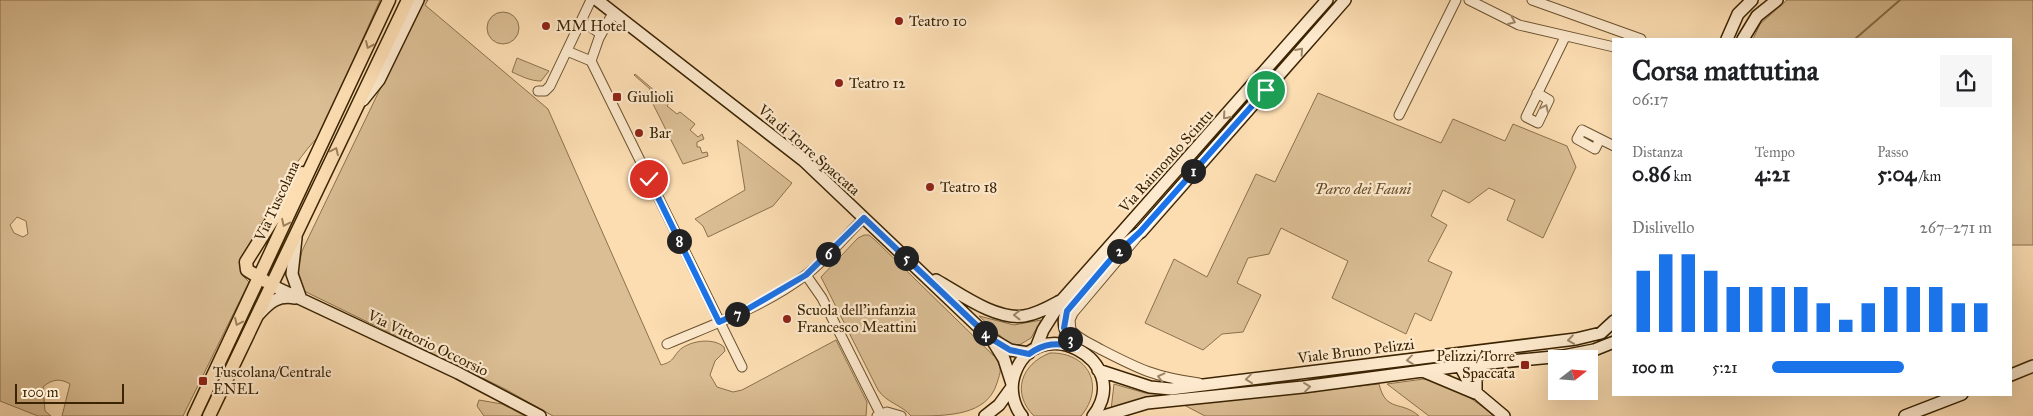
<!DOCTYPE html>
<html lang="it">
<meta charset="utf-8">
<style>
:root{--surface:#fff;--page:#f6f6f6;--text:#202124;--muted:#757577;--accent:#1a73e8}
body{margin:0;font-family:"IM FELL Great Primer",serif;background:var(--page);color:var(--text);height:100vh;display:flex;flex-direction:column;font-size:19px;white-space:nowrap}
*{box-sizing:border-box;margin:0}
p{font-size:16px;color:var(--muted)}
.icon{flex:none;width:28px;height:28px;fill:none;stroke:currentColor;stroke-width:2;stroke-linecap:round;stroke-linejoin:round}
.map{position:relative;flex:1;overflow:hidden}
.panel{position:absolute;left:1612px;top:38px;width:400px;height:358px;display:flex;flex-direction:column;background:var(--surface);border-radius:0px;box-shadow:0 5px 20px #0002}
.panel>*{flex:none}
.needle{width:32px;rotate:73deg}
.controls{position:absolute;left:1548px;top:350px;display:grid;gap:10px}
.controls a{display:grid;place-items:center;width:50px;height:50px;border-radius:0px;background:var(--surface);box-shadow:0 5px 20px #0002;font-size:25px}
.scale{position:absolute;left:15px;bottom:12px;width:109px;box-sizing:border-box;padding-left:5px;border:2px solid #3b2402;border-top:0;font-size:14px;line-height:18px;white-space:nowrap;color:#3b2402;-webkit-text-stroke:4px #fde9cd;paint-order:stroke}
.pin{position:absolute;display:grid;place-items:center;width:42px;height:42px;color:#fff;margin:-21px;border:2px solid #fff;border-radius:50%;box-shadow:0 1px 5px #0007}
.km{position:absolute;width:25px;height:25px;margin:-12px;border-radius:50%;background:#222;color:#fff;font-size:14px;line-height:25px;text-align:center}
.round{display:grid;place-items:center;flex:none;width:52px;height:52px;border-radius:0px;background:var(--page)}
.summary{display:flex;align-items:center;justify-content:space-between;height:85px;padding:0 20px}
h1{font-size:28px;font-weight:800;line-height:38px}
.metrics{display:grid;grid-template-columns:repeat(3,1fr);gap:8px;height:85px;padding:5px 20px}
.metrics div{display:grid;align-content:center}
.metrics b{font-size:21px;font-weight:800}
.metrics small{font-size:14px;font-weight:400}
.metrics p{font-size:14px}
.chart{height:140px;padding:10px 20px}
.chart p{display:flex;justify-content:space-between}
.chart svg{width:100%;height:90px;margin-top:5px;stroke:var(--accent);stroke-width:6}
ul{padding:0 20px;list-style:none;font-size:16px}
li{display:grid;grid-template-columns:80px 60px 1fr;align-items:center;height:38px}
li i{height:12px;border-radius:6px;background:var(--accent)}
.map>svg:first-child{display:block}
.green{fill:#dbbe94;stroke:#8b714b;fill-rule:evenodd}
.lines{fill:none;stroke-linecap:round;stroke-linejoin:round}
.stream{stroke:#876d48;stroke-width:2}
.street-casing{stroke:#6b522e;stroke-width:11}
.secondary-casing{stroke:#3b2402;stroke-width:14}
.primary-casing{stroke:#3b2402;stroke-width:15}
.street{stroke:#fde9cd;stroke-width:9}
.secondary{stroke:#fde9cd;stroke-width:11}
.primary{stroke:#fcddb2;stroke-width:12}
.oneway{stroke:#9c8668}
.oneway2{stroke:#9c805a}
.route-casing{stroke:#fff;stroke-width:10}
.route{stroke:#1a73e8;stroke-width:6}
.poi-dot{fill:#8f2418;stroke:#fde9cd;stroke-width:2}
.labels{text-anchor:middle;stroke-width:4.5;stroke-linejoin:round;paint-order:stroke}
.poi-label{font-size:15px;fill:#3b2402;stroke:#fde9cd;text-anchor:start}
.street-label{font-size:15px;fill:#3b2402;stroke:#fde9cd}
.park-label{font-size:15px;font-style:italic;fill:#634a26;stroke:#fde9cd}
</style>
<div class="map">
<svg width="2033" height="416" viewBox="0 0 2033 416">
<rect width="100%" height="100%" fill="#fcddb2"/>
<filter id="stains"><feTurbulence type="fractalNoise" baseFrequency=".004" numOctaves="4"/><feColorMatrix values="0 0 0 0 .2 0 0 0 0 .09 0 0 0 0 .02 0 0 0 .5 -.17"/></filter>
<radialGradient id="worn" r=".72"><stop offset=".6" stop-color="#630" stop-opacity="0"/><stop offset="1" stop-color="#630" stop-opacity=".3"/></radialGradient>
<path class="green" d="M0,0H380L320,135C284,171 264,223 241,267L244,277L249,282L183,416H62L70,384C60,378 52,379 43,387L45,411L51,416H38L0,401ZM17,217L26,221L28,234L23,237L14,233L10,225Z
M423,0H428L425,5L548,109L661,365C676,361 672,356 682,348C694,340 714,338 724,347L725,351L715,361L710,375L717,387L733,392L742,390L836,340L867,402L866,416H553L505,389L304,291L298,271L302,251Z
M1787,0H2033V245H2011V39H1753L1760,24Z
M487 28a16 16 0 1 1 32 0a16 16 0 1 1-32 0Z
M517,58L549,71L541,81C530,81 521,76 512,72Z
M635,74L669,103L667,106L677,114L680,112L695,124L690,130L698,137L702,134L704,139L697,142V147H700L702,153L707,152L708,156L683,164L652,102L654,100L647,94L650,89L634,75Z
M1318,93L1441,143L1453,119L1505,141L1513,124L1567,146L1576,167L1543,238L1507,220L1515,200L1489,188L1469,203L1443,190L1431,216L1447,225L1428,261L1452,272L1431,321L1415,313L1406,334L1332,298L1348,261L1281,228L1269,254L1248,258L1237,283L1261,295L1243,332L1222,334L1203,350L1145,323L1174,259L1207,277L1256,174L1275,182Z
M737,140L792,183L773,206L708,237L703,226L695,219L745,190Z
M864,235H869L875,240L996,358C1002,371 1001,370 997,383C987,416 948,416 911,416C902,405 887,403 878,390L821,277L858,238Z
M979,316L1014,325L1041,320L1031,338L1016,347L1007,342Z
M1050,353C1088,352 1106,386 1081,416H1034C1011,393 1021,364 1050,353Z
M1424,379C1452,383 1473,399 1494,416H1429L1387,384Z
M1114,384L1145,393H1188L1146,397L1111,410Z
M1379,384C1386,413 1401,400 1419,416H1205L1184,405Z
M479,400L502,404L525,416H484L477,406Z"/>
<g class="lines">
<path class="stream" d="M1855,39L1900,0"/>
<defs>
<path id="street" d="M1469,0L1519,25L1614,47
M1532,0L1641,39
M581,21L601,34
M567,51L591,61
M591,61L742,367
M591,61L599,38L613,13
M538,91H545L550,86L591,0
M1537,93L1549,100L1538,123L1526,117L1565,37
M1399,115L1456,0
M1582,130L1600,139L1595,149L1577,139Z
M1600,139L1614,146
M1138,236L1073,313L1070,320L1071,330C1078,339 1090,343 1100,349C1139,369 1154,377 1199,383
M806,275L822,298L880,413
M667,344C714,324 766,306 807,274C828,258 845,236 864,218
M877,416L887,412L901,416"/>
<path id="secondary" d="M597,0L804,161L990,338L1010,350L1029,353
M1727,39L1738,14L1752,0
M1743,39L1757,16L1777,0
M363,100L379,80L418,0
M296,238L292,274L301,299
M936,280C961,294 995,320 1024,316C1037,314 1049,307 1060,301
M271,285L458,373L540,416
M259,314C270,302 278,295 295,298
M994,343L1004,359L1012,384
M1076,347C1066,335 1060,323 1068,308C1089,282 1113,251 1141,232L1345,0
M1036,348L1043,330L1062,300L1327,0
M1460,366L1473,390L1504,416
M1098,370L1150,387L1171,389L1576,339L1601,333L1614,321
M1425,372L1475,393
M2011,375L2033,366
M1476,393V379L1487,363
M985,416L999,405L1012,387
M1022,416C1013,405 1010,389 1014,376C1035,308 1136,360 1093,416
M1104,416L1147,403L1303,387L1460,366L1563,356L1594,350L1614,342
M1905,416L1962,394"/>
<path id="primary" d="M265,281L247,270L246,262L302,173
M194,416L389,0
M209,416L408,0"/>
</defs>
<use href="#street" class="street-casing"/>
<use href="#secondary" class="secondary-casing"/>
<use href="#primary" class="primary-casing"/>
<use href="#street" class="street"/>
<use href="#secondary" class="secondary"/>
<use href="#primary" class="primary"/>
</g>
<defs><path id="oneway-chevron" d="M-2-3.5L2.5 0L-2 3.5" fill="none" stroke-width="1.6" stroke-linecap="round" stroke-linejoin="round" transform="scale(1.25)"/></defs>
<g class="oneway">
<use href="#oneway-chevron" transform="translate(1512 21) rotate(23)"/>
<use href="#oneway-chevron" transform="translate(1300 51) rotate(-48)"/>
<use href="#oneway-chevron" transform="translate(1545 108) rotate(-64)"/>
<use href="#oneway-chevron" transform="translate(1226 116) rotate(131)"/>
<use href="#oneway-chevron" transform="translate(1017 315) rotate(-180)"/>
<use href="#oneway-chevron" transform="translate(1571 340) rotate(172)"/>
<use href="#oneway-chevron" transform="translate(1410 360) rotate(173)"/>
<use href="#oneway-chevron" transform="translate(1161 377) rotate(-166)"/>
<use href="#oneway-chevron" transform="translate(1249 379) rotate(173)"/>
<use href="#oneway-chevron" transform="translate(1307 387) rotate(-7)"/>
</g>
<g class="oneway2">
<use href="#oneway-chevron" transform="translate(369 45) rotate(114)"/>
<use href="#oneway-chevron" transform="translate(335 151) rotate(-65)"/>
<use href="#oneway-chevron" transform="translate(285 223) rotate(115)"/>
<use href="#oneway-chevron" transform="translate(238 322) rotate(115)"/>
</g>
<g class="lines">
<defs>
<path id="route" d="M649,179L719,322L746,310L806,275L864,218L990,338L1010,350L1029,354C1044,343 1058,342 1076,347L1064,328L1067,311L1112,258L1140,232L1266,90"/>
</defs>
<use href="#route" class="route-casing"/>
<use href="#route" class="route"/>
</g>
<g class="poi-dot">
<circle cx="899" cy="21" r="5"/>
<circle cx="546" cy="26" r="5"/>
<circle cx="839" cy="83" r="5"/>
<rect x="612" y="92" width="10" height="10" rx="2.5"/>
<circle cx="639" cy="133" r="5"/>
<circle cx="930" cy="187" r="5"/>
<circle cx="787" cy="319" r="5"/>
<rect x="1520" y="360" width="10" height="10" rx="2.5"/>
<rect x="198" y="376" width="10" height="10" rx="2.5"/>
</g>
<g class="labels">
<g class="poi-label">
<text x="909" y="26">Teatro 10</text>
<text x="556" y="31">MM Hotel</text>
<text x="849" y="88">Teatro 12</text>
<text x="627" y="102">Giulioli</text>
<text x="649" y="138">Bar</text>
<text x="940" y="192">Teatro 18</text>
<text x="797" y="315">Scuola dell'infanzia<tspan x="797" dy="17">Francesco Meattini</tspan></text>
<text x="1515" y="361" text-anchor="end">Pelizzi/Torre<tspan x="1515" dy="17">Spaccata</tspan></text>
<text x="213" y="377">Tuscolana/Centrale<tspan x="213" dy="17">ENEL</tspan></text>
</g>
<g class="street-label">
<text transform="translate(809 150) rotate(41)" y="5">Via di Torre Spaccata</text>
<text transform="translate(1166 161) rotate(-48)" y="5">Via Raimondo Scintu</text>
<text transform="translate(277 201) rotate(-65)" y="5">Via Tuscolana</text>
<text transform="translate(428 343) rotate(26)" y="5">Via Vittorio Occorsio</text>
<text transform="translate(1356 351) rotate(-7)" y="5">Viale Bruno Pelizzi</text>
</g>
<g class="park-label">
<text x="1363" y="194">Parco dei Fauni</text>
</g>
</g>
<rect width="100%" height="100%" filter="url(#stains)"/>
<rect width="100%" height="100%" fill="url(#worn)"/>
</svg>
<div class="controls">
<a><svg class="needle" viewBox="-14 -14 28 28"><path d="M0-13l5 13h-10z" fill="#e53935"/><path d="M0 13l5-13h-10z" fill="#757577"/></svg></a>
</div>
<div class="scale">100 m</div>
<div class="pin" style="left:1266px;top:90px;background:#1e9e55"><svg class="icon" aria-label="arrive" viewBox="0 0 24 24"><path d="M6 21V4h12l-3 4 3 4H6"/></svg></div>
<div class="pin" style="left:649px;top:179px;background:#d93025"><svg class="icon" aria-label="check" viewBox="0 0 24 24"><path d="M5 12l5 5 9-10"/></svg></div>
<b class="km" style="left:1193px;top:171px">1</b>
<b class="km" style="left:1119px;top:251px">2</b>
<b class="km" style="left:1070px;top:339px">3</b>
<b class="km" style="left:985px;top:333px">4</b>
<b class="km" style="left:906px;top:258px">5</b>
<b class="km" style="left:828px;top:254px">6</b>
<b class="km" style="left:737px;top:314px">7</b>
<b class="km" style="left:679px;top:241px">8</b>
<section class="panel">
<div class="summary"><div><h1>Corsa mattutina</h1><p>06:17</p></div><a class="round"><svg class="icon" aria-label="share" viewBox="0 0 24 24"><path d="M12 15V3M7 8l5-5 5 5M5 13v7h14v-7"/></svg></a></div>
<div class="metrics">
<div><p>Distanza</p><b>0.86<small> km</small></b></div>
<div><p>Tempo</p><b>4:21</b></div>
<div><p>Passo</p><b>5:04<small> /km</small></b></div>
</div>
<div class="chart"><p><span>Dislivello</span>267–271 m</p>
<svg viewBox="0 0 160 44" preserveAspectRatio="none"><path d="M5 44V14M15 44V6M25 44V6M35 44V14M45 44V22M55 44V22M65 44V22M75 44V22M85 44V30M95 44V38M105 44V30M115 44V22M125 44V22M135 44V22M145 44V30M155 44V30"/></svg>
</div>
<ul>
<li><b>100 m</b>5:21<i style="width:60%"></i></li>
</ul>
</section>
</div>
